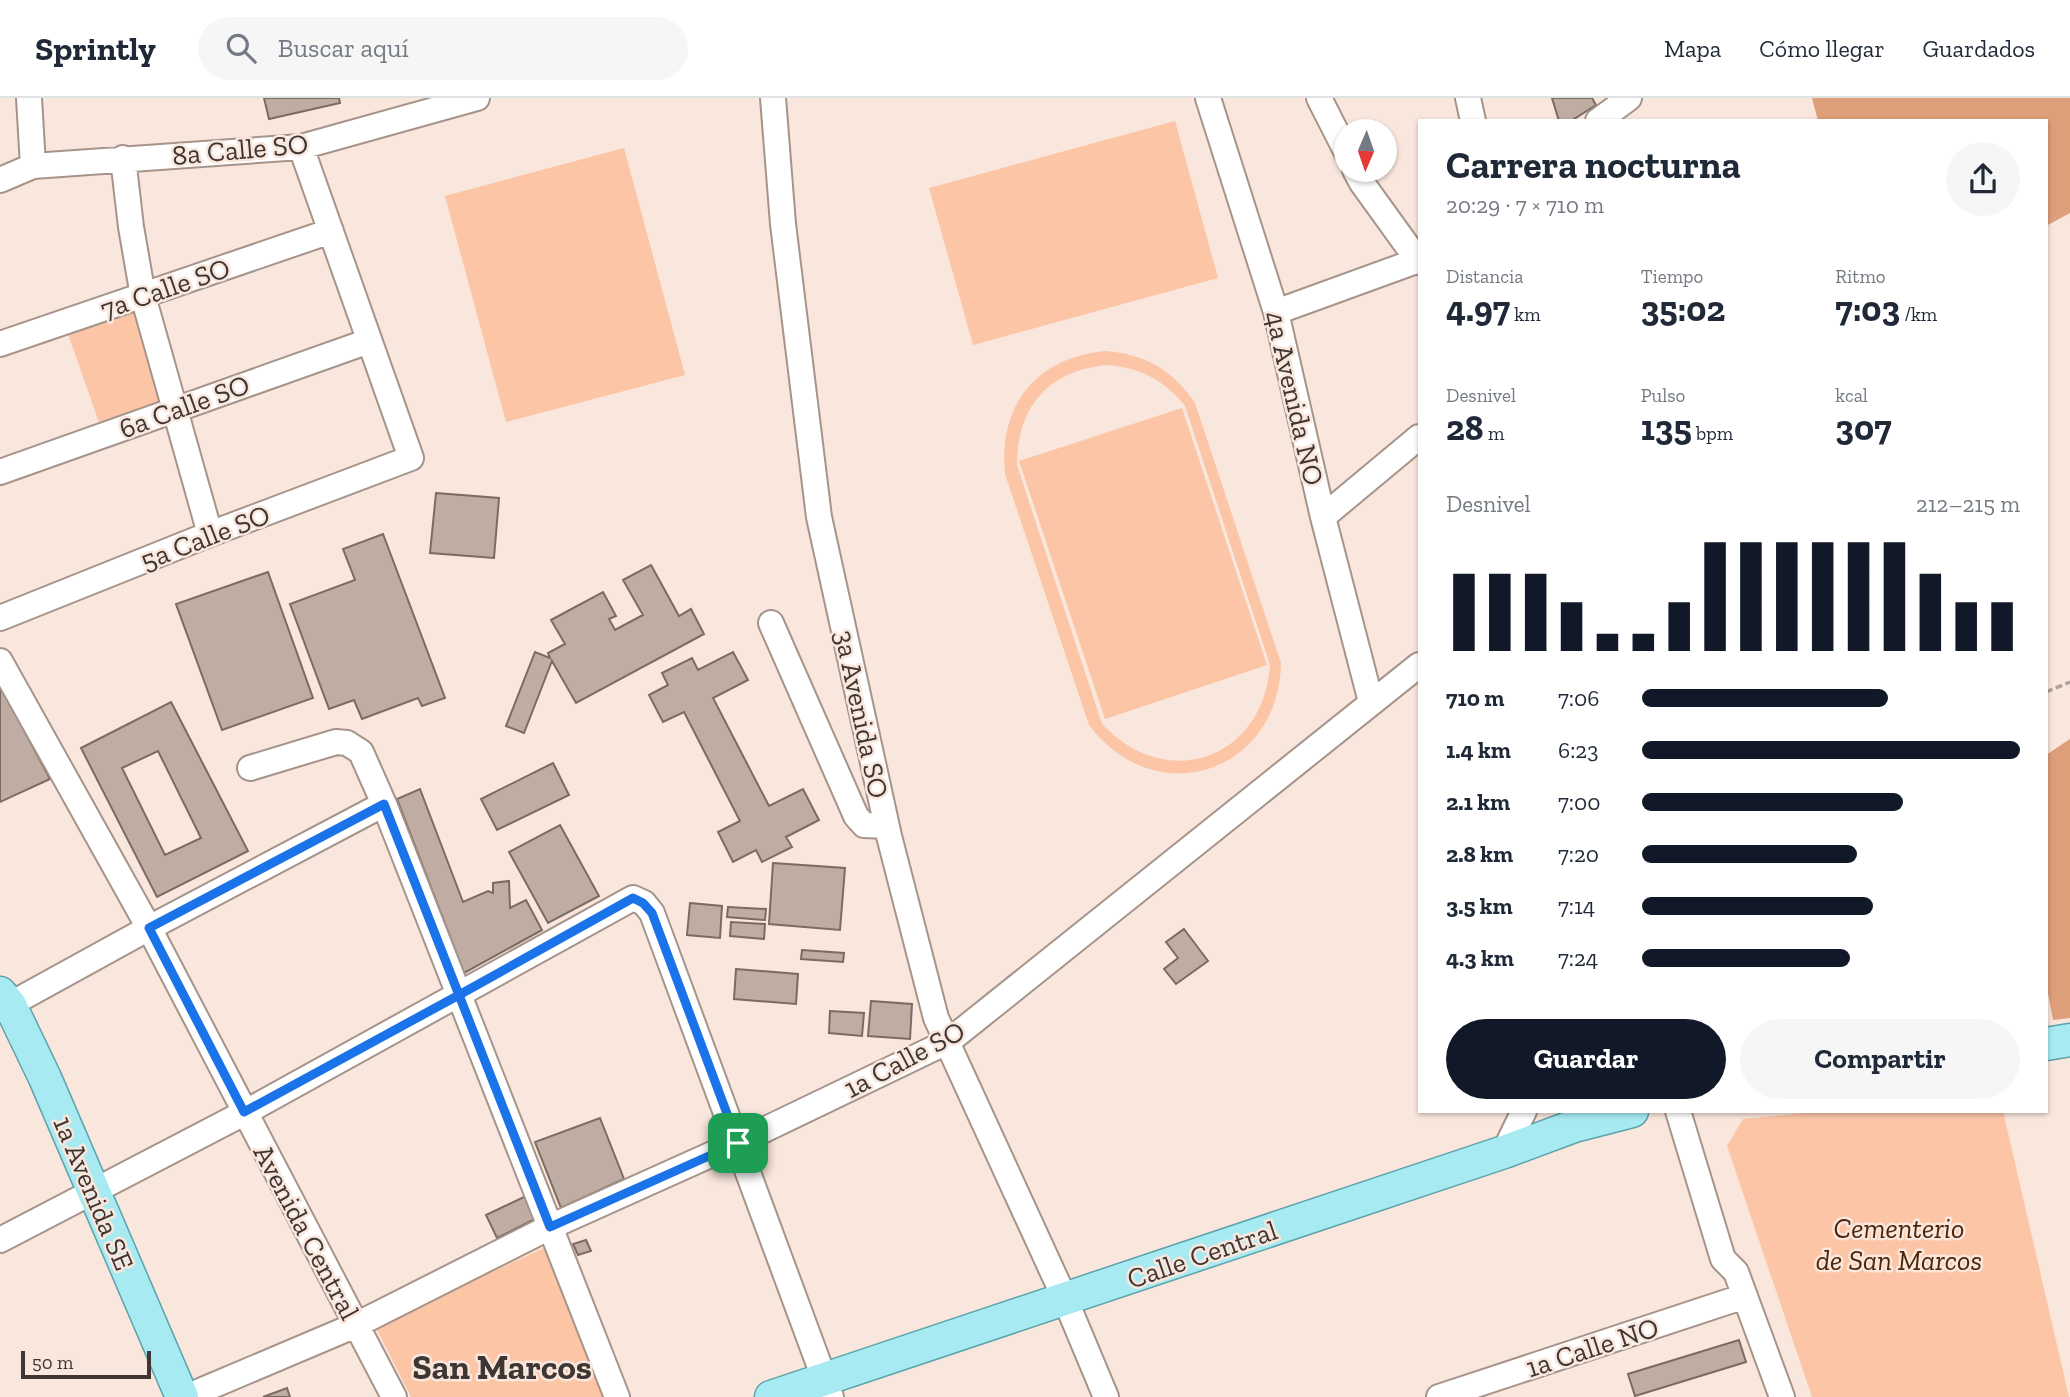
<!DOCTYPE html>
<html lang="es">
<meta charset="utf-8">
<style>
:root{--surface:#fff;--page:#f6f6f7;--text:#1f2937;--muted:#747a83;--line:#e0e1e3;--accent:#111827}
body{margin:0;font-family:"Zilla Slab",serif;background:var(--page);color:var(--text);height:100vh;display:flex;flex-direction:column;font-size:26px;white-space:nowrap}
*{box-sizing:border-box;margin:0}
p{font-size:23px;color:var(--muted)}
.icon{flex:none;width:38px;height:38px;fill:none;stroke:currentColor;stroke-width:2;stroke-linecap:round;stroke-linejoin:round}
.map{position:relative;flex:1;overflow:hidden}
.panel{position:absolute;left:1418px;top:21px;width:630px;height:994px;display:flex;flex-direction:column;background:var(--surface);border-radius:0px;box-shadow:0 2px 5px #0004}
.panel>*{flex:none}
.needle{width:46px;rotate:182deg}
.controls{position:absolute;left:1334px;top:21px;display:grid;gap:14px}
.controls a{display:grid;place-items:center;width:63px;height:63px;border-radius:50%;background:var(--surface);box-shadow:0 2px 5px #0004;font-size:35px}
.scale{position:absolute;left:21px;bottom:18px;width:130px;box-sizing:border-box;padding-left:7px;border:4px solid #3d3632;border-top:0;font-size:19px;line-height:24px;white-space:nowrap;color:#3d3632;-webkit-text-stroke:5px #f9e6dc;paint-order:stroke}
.pin{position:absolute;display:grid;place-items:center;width:60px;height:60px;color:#fff;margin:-30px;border-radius:14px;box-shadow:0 4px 10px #0006}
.round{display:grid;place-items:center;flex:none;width:74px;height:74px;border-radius:37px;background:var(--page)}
.headline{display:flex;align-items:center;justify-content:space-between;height:119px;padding:0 28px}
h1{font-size:38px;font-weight:800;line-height:52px}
.metrics{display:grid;grid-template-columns:repeat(3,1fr);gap:10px;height:119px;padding:7px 28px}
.metrics div{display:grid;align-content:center}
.metrics b{font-size:35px;font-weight:800}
.metrics small{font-size:19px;font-weight:400}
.metrics p{font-size:19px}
.chart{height:196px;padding:14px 28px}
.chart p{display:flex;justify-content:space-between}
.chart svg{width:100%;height:126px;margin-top:7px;stroke:var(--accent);stroke-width:6}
.button{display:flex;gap:14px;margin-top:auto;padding:14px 28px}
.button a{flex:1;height:80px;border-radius:42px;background:var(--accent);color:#fff;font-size:28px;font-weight:800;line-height:80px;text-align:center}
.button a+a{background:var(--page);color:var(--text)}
ul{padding:0 28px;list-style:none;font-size:23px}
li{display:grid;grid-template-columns:112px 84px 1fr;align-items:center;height:52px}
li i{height:18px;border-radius:9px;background:var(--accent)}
header{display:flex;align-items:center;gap:42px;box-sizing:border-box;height:98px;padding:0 35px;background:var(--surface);border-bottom:2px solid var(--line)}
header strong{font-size:33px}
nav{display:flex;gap:38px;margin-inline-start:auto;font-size:24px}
.search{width:490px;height:63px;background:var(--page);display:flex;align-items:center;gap:18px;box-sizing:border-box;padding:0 24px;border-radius:38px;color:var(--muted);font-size:26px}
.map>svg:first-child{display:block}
.green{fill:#fcc5a5;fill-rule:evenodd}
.forest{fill:#de9e79}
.building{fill:#bfada3;stroke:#7b6b62;stroke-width:2;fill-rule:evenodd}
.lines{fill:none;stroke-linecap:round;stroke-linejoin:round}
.minor-casing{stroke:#a6948a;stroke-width:28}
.major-casing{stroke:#5ca2aa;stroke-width:35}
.path{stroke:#b0a29a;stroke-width:3.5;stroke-dasharray:7 3.5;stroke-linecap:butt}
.minor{stroke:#fff;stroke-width:24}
.major{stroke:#a7eaf2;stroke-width:32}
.route-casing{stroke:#fff;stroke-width:14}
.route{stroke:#1a73e8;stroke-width:9}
.labels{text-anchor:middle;stroke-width:5;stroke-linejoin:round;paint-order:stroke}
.street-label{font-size:28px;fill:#3d3632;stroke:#f9e6dc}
.park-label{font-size:28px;font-style:italic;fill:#4e2508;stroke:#f9e6dc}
.district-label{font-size:35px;font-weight:bold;fill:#3d3632;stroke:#f9e6dc}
</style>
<header>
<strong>Sprintly</strong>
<div class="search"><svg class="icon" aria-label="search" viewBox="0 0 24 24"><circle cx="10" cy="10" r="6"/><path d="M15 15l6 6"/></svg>Buscar aquí</div>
<nav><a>Mapa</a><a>Cómo llegar</a><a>Guardados</a></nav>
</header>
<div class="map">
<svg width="2070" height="1299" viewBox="0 0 2070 1299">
<rect width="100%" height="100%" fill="#f9e6dc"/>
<path class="green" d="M1175,23L1218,180L973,247L929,90Z
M624,50L685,277L506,324L445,98Z
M141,210L170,306L101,330L68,236Z
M1105,253C1145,256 1173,272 1195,305L1281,565C1279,676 1155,715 1089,627L1005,376C998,307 1036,260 1105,253ZM1105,267C1140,269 1163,281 1185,308L1270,567C1263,662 1167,695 1102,626L1017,367C1017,309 1047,274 1105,267Z
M1182,310L1267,567L1105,621L1019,363Z
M1826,1013H2003L2069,1299H1812L1727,1048L1743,1021Z
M546,1149L604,1299H411L375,1228Z"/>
<path class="forest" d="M1812,0H2070V115L2046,128V23H1818Z
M2070,641V920L2053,922L2046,884V657Z"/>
<path class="building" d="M264,0H339L340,5L269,21Z
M1552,0H1592L1596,7L1571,23H1559Z
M436,395L499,400L494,460L430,455Z
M383,436L445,600L422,608L418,600L362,621L354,602L329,611L290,506L355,482L343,451Z
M651,467L679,518L691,511L704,536L576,605L552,563L524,635L506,628L535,554L550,560L548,555L565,546L551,522L603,494L616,518L609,521L615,532L643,517L623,482Z
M268,474L313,600L222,632L176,506Z
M733,554L748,582L713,600L769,708L803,691L819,722L786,739L792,749L762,764L756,752L733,764L718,734L740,723L684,614L663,624L649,597L668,587L662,575L692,560L698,572Z
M0,587L50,681L0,704Z
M171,604L248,753L157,799L81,650ZM158,653L201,740L165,757L122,670Z
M553,665L569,697L497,732L481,701Z
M420,691L463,804L488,793L493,795V785L509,783L510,810L526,802L542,832L464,875L397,701Z
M560,727L599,798L548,825L509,754Z
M773,765L845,770L840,832L769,826Z
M690,805L722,808L720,840L687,837Z
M728,809L766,811L765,822L727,819Z
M731,824L765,826L764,841L730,838Z
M1184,831L1208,863L1176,886L1164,871L1178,860L1166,844Z
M802,852L844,855L843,864L801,861Z
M736,871L798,876L796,906L734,901Z
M871,903L912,906L910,941L868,938Z
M830,913L864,915L862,938L829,935Z
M600,1020L624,1081L561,1110L535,1044Z
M528,1097L539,1119L497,1140L486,1117Z
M586,1142L591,1153L578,1157L573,1146Z
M1739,1242L1746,1264L1635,1298L1628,1276Z
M287,1290L290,1299H263Z"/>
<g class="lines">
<defs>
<path id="minor" d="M29,0L33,68
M773,0L783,126L819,419L889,738L936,920L1065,1201L1106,1299
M1208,0L1276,214L1323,419L1371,604
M1319,0L1346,53
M1468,0L1473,23
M1598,23L1629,0
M123,60L131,129L143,198L210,436
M1355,72L1362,85L1419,164
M0,82L33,68L301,49L477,0
M1276,214L1419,162
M0,246L331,133
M0,374L369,243
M1323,419L1419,339
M0,520L210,436L411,360L301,49
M771,525L856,718L864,727L886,728
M0,563L149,830L394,1299
M250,670L336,644L347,645L361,654L384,706L617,1299
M0,912L149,830L384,706
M1678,1013L1723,1161L1736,1174L1782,1299
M1504,1054L1524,1013
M0,1142L244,1015L633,800L644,805L652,815L831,1299
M186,1299L356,1227L550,1129L739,1044L949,943L1419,567
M1439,1299L1745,1198"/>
<path id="major" d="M0,895L10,907L45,980L182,1299
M2046,946L2070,942
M771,1299L1504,1054L1574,1028L1632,1013"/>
</defs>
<use href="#minor" class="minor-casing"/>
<use href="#major" class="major-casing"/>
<path class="path" d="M2046,594L2070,584"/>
<use href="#minor" class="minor"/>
<use href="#major" class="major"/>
</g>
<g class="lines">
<defs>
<path id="route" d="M738,1045L550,1129L459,897L244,1014L149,830L384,706L459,897L633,800L643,805L652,815L738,1045"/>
</defs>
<use href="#route" class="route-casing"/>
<use href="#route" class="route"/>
</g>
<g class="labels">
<g class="street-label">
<text transform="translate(240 51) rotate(-5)" y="10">8a Calle SO</text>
<text transform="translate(165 190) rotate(-19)" y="10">7a Calle SO</text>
<text transform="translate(1295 300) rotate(77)" y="10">4a Avenida NO</text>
<text transform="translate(184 308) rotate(-20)" y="10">6a Calle SO</text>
<text transform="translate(205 439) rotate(-21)" y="10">5a Calle SO</text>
<text transform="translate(862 616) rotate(78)" y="10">3a Avenida SO</text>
<text transform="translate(904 961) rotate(-28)" y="10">1a Calle SO</text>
<text transform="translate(94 1095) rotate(67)" y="10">1a Avenida SE</text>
<text transform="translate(307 1134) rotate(62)" y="10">Avenida Central</text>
<text transform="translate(1202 1156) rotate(-19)" y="10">Calle Central</text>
<text transform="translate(1592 1249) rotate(-18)" y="10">1a Calle NO</text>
</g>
<g class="park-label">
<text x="1899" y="1140">Cementerio<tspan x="1899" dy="32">de San Marcos</tspan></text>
</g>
<g class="district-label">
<text x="502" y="1281">San Marcos</text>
</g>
</g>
</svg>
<div class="controls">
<a><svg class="needle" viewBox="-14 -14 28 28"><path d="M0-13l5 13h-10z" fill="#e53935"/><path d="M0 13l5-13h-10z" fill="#747a83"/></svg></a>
</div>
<div class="scale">50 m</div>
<div class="pin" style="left:738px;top:1045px;background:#1e9e55"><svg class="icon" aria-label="arrive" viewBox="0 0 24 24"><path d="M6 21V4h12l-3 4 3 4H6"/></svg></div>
<section class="panel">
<div class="headline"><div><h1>Carrera nocturna</h1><p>20:29 · 7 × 710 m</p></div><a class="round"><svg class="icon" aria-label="share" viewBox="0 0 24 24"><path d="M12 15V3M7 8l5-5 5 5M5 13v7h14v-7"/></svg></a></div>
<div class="metrics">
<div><p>Distancia</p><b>4.97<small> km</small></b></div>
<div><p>Tiempo</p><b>35:02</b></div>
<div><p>Ritmo</p><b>7:03<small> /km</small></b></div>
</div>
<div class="metrics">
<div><p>Desnivel</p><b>28<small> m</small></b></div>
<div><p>Pulso</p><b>135<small> bpm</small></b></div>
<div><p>kcal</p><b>307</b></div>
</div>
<div class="chart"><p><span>Desnivel</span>212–215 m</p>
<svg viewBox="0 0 160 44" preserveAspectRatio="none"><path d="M5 44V17M15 44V17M25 44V17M35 44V27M45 44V38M55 44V38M65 44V27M75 44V6M85 44V6M95 44V6M105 44V6M115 44V6M125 44V6M135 44V17M145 44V27M155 44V27"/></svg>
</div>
<ul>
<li><b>710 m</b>7:06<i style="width:65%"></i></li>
<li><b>1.4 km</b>6:23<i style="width:100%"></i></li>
<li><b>2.1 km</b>7:00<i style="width:69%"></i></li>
<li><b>2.8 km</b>7:20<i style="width:57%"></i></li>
<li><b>3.5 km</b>7:14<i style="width:61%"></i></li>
<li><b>4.3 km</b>7:24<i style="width:55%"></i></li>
</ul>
<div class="button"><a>Guardar</a><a>Compartir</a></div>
</section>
</div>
